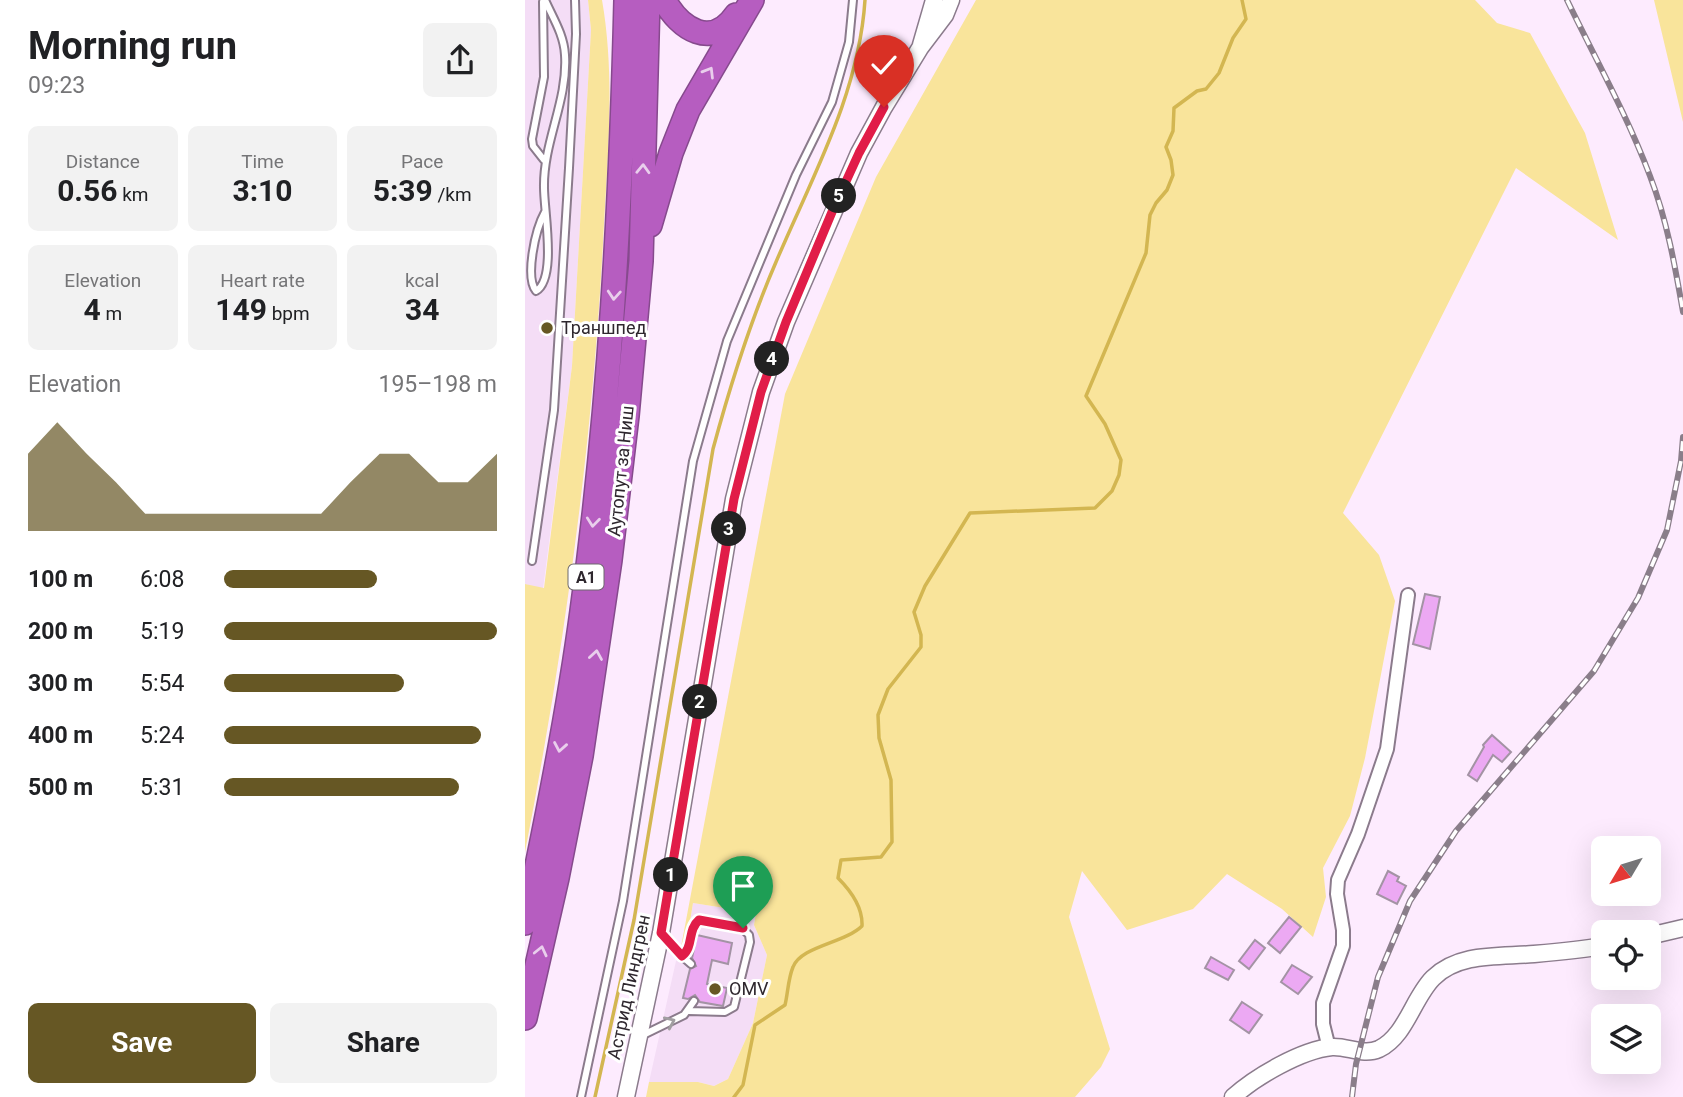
<!DOCTYPE html>
<meta charset="utf-8">
<style>
:root{--surface:#fff;--page:#f2f2f2;--text:#202124;--muted:#757577;--accent:#665724}
body{margin:0;font-family:Roboto,sans-serif;background:var(--page);color:var(--text);height:100vh;display:flex;flex-direction:column;font-size:26px;white-space:nowrap}
*{box-sizing:border-box;margin:0}
p{font-size:23px;color:var(--muted)}
.icon{flex:none;width:38px;height:38px;fill:none;stroke:currentColor;stroke-width:2;stroke-linecap:round;stroke-linejoin:round}
.map{position:relative;flex:1;overflow:hidden}
.drawer{display:flex;flex-direction:column;background:var(--surface);width:525px}
.drawer>*{flex:none}
.needle{width:46px;rotate:232deg}
.tools{position:absolute;left:1066px;top:836px;display:grid;gap:14px}
.tools a{display:grid;place-items:center;width:70px;height:70px;border-radius:10px;background:var(--surface);box-shadow:0 7px 28px #0002;font-size:35px}
.pin{position:absolute;display:grid;place-items:center;width:60px;height:60px;color:#fff;margin:-72px -30px;border-radius:50% 50% 50% 0;rotate:-45deg;box-shadow:0 0 7px #0007}
.pin .icon{rotate:45deg}
.km{position:absolute;width:35px;height:35px;margin:-18px;border-radius:50%;background:#222;color:#fff;font-size:19px;line-height:35px;text-align:center}
.round{display:grid;place-items:center;flex:none;width:74px;height:74px;border-radius:10px;background:var(--page)}
.overview{display:flex;align-items:center;justify-content:space-between;height:119px;padding:0 28px}
h1{font-size:38px;font-weight:700;line-height:52px}
.stats{display:grid;grid-template-columns:repeat(3,1fr);gap:10px;height:119px;padding:7px 28px}
.stats div{display:grid;align-content:center;border-radius:10px;background:var(--page);text-align:center}
.stats b{font-size:30px;font-weight:700}
.stats small{font-size:19px;font-weight:400}
.stats p{font-size:19px}
.chart{height:196px;padding:14px 28px}
.chart p{display:flex;justify-content:space-between}
.chart svg{width:100%;height:126px;margin-top:7px;fill:var(--accent);opacity:.7}
.cta{display:flex;gap:14px;margin-top:auto;padding:14px 28px}
.cta a{flex:1;height:80px;border-radius:10px;background:var(--accent);color:#fff;font-size:28px;font-weight:700;line-height:80px;text-align:center}
.cta a+a{background:var(--page);color:var(--text)}
ul{padding:0 28px;list-style:none;font-size:23px}
li{display:grid;grid-template-columns:112px 84px 1fr;align-items:center;height:52px}
li i{height:18px;border-radius:9px;background:var(--accent)}
main{display:flex;flex:1;min-height:0}
.map>svg:first-child{display:block}
.built{fill:#f4ddf6}
.green{fill:#f9e49b}
.lines{fill:none;stroke-linecap:round;stroke-linejoin:round}
.stream{stroke:#d3b651;stroke-width:3.5}
.building{fill:#eca9f3;stroke:#a393a4;stroke-width:2}
.service-casing{stroke:#8b7b8c;stroke-width:10}
.minor-casing{stroke:#8b7b8c;stroke-width:16}
.tertiary-casing{stroke:#8b7b8c;stroke-width:19}
.motorway-casing{stroke:#864a8d;stroke-width:26}
.service{stroke:#fff;stroke-width:6}
.minor{stroke:#fff;stroke-width:12}
.tertiary{stroke:#fff;stroke-width:16}
.motorway{stroke:#b65dc0;stroke-width:23}
.rail-casing{stroke:#8a7e8a;stroke-width:6}
.rail{stroke:#fff;stroke-width:3.5;stroke-dasharray:10;stroke-linecap:butt}
.oneway{stroke:#e9ceec}
.oneway2{stroke:#a19ea1}
.route-casing{stroke:#fff;stroke-width:14}
.route{stroke:#e11d48;stroke-width:9}
.poi-dot{fill:#665724;stroke:#fff;stroke-width:2.5}
.labels{text-anchor:middle;stroke-width:6;stroke-linejoin:round;paint-order:stroke}
.shield{fill:#fff;stroke:#6d686d;stroke-width:2}
.shield-label{font-size:16px;font-weight:bold;fill:#2e272e}
.poi-label{font-size:18px;fill:#2e272e;stroke:#fff;text-anchor:start}
.street-label{font-size:18px;fill:#2e272e;stroke:#fff}
</style>
<main>
<section class="drawer">
<div class="overview"><div><h1>Morning run</h1><p>09:23</p></div><a class="round"><svg class="icon" aria-label="share" viewBox="0 0 24 24"><path d="M12 15V3M7 8l5-5 5 5M5 13v7h14v-7"/></svg></a></div>
<div class="stats">
<div><p>Distance</p><b>0.56<small> km</small></b></div>
<div><p>Time</p><b>3:10</b></div>
<div><p>Pace</p><b>5:39<small> /km</small></b></div>
</div>
<div class="stats">
<div><p>Elevation</p><b>4<small> m</small></b></div>
<div><p>Heart rate</p><b>149<small> bpm</small></b></div>
<div><p>kcal</p><b>34</b></div>
</div>
<div class="chart"><p><span>Elevation</span>195–198 m</p>
<svg viewBox="0 0 160 44" preserveAspectRatio="none"><path d="M0 44V17L10 6L20 17L30 27L40 38L50 38L60 38L70 38L80 38L90 38L100 38L110 27L120 17L130 17L140 27L150 27L160 17V44z"/></svg>
</div>
<ul>
<li><b>100 m</b>6:08<i style="width:56%"></i></li>
<li><b>200 m</b>5:19<i style="width:100%"></i></li>
<li><b>300 m</b>5:54<i style="width:66%"></i></li>
<li><b>400 m</b>5:24<i style="width:94%"></i></li>
<li><b>500 m</b>5:31<i style="width:86%"></i></li>
</ul>
<div class="cta"><a>Save</a><a>Share</a></div>
</section>
<div class="map">
<svg width="1158" height="1097" viewBox="0 0 1158 1097">
<rect width="100%" height="100%" fill="#fdebfe"/>
<path class="built" d="M0,0H63L66,30L47,366L18,589L0,584Z
M168,903L231,913L229,925L242,955L228,1023L203,1079L189,1086L173,1082H124L153,952L161,946Z"/>
<path class="green" d="M63,0H77C91,80 82,162 78,243C67,448 39,651 0,852V584L19,588L47,366L66,30Z
M451,0H950L972,23L1005,33L1060,133L1093,240L991,168L818,513L854,555L870,601L840,758L825,816L798,868L801,897L788,937L757,909L702,874L668,909L602,930L557,871L544,917L585,1049L576,1067L550,1097H121L124,1082H173L189,1086L203,1079L228,1023L242,955L229,925L231,913L168,903L161,946L156,947L260,394L351,177Z
M1129,0H1158V122Z"/>
<g class="lines">
<path class="stream" d="M70,1097L109,920L188,449C205,386 225,322 251,262C287,177 334,94 340,0
M209,1097L218,1085L230,1025L260,1005C263,993 263,979 268,967C276,946 320,943 337,926C338,907 326,891 313,878L316,860L356,857L367,842L366,780L354,738L353,715L363,689L396,647V635L389,612L400,586L445,513L570,508L587,491L594,475L596,460L580,424L561,396L621,253L625,215L631,203L642,190L648,175L646,160L641,147L648,131L649,108L672,91L681,89L694,73L708,38L721,19L717,0"/>
</g>
<path class="building" d="M900,594L915,597L905,649L888,644Z
M967,735L986,752L977,762L968,755L952,781L943,775L959,747L958,745Z
M863,871L874,877L872,881L881,886L872,904L852,894Z
M764,917L776,927L755,953L743,943Z
M172,935L207,943L203,964L187,960L182,984L202,988L198,1006L175,1002L170,995L163,999L158,998L165,969L171,966L167,958Z
M730,940L740,948L724,969L714,961Z
M686,957L709,970L703,980L680,968Z
M767,965L787,977L773,994L756,982Z
M717,1002L737,1015L724,1033L705,1020Z"/>
<g class="lines">
<defs>
<path id="service" d="M20,0C28,18 39,35 40,55C43,101 18,142 19,188C19,211 32,279 11,291C0,277 10,230 20,212
M18,2L19,77L7,139L8,146L19,160
M7,561L29,410L44,168L51,34L50,0
M138,935L149,949L166,964
M157,956C169,947 162,930 174,920L215,926L224,935L225,942L209,1007L200,1012L164,1011
M116,1036L159,1015L169,1001
M56,1097L98,901L168,461L202,341L271,175L307,102L324,42L328,0"/>
<path id="minor" d="M806,1047L803,1044L798,1024V1003L818,946V930L812,894L813,880L833,834L862,749L883,595"/>
<path id="tertiary" d="M396,45L409,0
M1124,936L1158,928
M101,1097L136,933L209,499L236,392L261,322L334,153L359,107L395,48L420,15L426,0
M708,1097C730,1077 776,1050 807,1047C823,1046 838,1056 854,1049C881,1036 888,998 908,978C934,952 976,957 1009,954C1032,952 1055,950 1078,946"/>
<path id="motorway" d="M139,0C155,29 187,50 211,15
M125,225L146,153L163,110L227,0
M0,923C22,820 43,716 57,611C85,408 96,205 101,0
M0,1018L32,878L56,756L85,560L102,416L116,261L123,0"/>
</defs>
<use href="#service" class="service-casing"/>
<use href="#minor" class="minor-casing"/>
<use href="#tertiary" class="tertiary-casing"/>
<use href="#motorway" class="motorway-casing"/>
<use href="#service" class="service"/>
<use href="#minor" class="minor"/>
<use href="#tertiary" class="tertiary"/>
<use href="#motorway" class="motorway"/>
<defs>
<path id="rail" d="M1042,0C1070,58 1102,115 1125,176C1142,220 1150,266 1158,312
M827,1097L831,1064L853,977L885,901L931,831L1069,671L1113,598L1142,530L1156,461L1158,437"/>
</defs>
<use href="#rail" class="rail-casing"/>
<use href="#rail" class="rail"/>
</g>
<defs><path id="oneway-chevron" d="M-2-3.5L2.5 0L-2 3.5" fill="none" stroke-width="1.6" stroke-linecap="round" stroke-linejoin="round" transform="scale(1.75)"/></defs>
<g class="oneway">
<use href="#oneway-chevron" transform="translate(184 72) rotate(-59)"/>
<use href="#oneway-chevron" transform="translate(118 169) rotate(-88)"/>
<use href="#oneway-chevron" transform="translate(89 295) rotate(94)"/>
<use href="#oneway-chevron" transform="translate(68 522) rotate(96)"/>
<use href="#oneway-chevron" transform="translate(71 655) rotate(-81)"/>
<use href="#oneway-chevron" transform="translate(35 747) rotate(100)"/>
<use href="#oneway-chevron" transform="translate(16 951) rotate(-77)"/>
</g>
<use class="oneway2" href="#oneway-chevron" transform="translate(145 1022) rotate(-24)"/>
<g class="lines">
<defs>
<path id="route" d="M218,928L174,920C162,930 169,947 157,956L136,933L209,499L236,392L261,322L307,212L334,153L359,107"/>
</defs>
<use href="#route" class="route-casing"/>
<use href="#route" class="route"/>
</g>
<g class="poi-dot">
<circle cx="22" cy="328" r="7"/>
<circle cx="190" cy="989" r="7"/>
</g>
<g class="labels">
<rect class="shield" x="43.5" y="564.5" width="35" height="25" rx="5"/>
<g class="shield-label">
<text x="61" y="583">A1</text>
</g>
<g class="poi-label">
<text x="36" y="334">Траншпед</text>
<text x="204" y="995">OMV</text>
</g>
<g class="street-label">
<text transform="translate(96 471) rotate(-84)" y="6">Аутопут за Ниш</text>
<text transform="translate(104 987) rotate(-78)" y="6">Астрид Линдгрен</text>
</g>
</g>
</svg>
<div class="tools">
<a><svg class="needle" viewBox="-14 -14 28 28"><path d="M0-13l5 13h-10z" fill="#e53935"/><path d="M0 13l5-13h-10z" fill="#757577"/></svg></a>
<a><svg class="icon" aria-label="locate" viewBox="0 0 24 24"><circle cx="12" cy="12" r="6"/><path d="M12 2v4M12 18v4M2 12h4M18 12h4"/></svg></a>
<a><svg class="icon" aria-label="layers" viewBox="0 0 24 24"><path d="M12 4l9 5-9 5-9-5zM3 14l9 5 9-5"/></svg></a>
</div>
<div class="pin" style="left:218px;top:928px;background:#1e9e55"><svg class="icon" aria-label="arrive" viewBox="0 0 24 24"><path d="M6 21V4h12l-3 4 3 4H6"/></svg></div>
<div class="pin" style="left:359px;top:107px;background:#d93025"><svg class="icon" aria-label="check" viewBox="0 0 24 24"><path d="M5 12l5 5 9-10"/></svg></div>
<b class="km" style="left:146px;top:875px">1</b>
<b class="km" style="left:175px;top:702px">2</b>
<b class="km" style="left:204px;top:529px">3</b>
<b class="km" style="left:247px;top:359px">4</b>
<b class="km" style="left:314px;top:196px">5</b>
</div>
</main>
